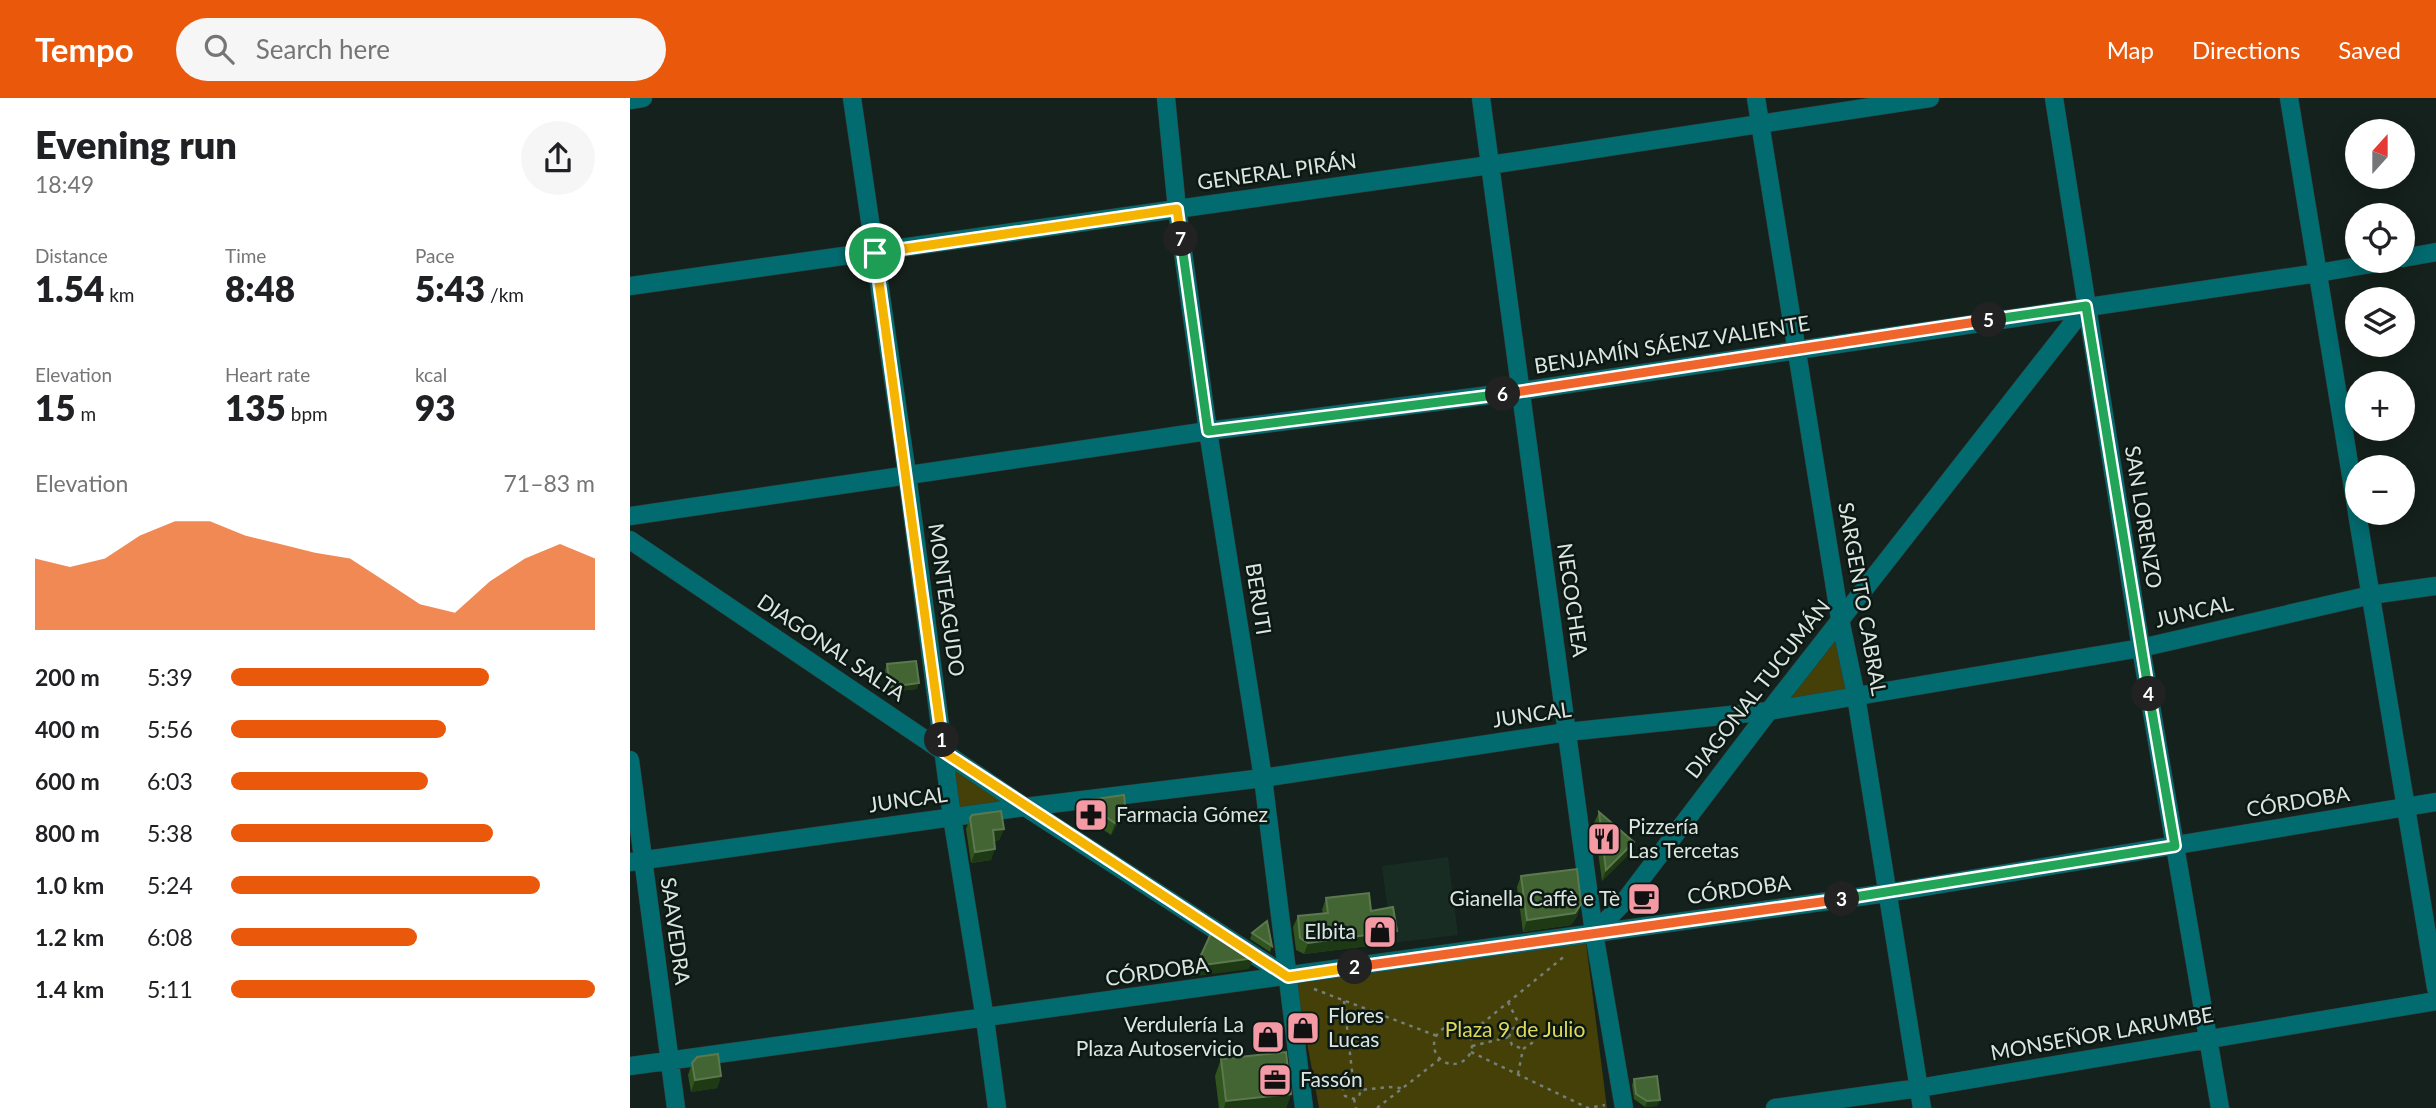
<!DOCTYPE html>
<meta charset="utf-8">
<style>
:root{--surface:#fff;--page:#f6f6f6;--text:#202124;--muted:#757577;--accent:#ea580c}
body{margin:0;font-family:Lato,sans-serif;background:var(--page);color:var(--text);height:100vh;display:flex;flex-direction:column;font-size:26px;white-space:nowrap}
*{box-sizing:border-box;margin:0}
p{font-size:23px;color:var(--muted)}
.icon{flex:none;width:38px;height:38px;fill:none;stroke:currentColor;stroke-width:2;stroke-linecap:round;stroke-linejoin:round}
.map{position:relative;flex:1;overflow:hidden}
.panel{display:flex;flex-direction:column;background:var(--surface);width:630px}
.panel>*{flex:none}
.needle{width:46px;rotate:21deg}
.fabs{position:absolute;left:1715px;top:21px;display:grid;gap:14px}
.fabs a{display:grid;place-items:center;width:70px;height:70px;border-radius:50%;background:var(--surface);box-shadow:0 4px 18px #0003;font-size:35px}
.pin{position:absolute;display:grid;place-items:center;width:60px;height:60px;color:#fff;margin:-30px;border:4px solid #fff;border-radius:50%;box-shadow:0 2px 7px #0007}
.km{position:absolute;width:35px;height:35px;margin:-18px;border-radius:50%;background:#222;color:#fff;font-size:19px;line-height:35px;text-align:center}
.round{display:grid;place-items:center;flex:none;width:74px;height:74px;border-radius:37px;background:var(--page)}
.overview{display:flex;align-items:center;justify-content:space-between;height:119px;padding:0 35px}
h1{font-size:38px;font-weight:800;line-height:52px}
.metrics{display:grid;grid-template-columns:repeat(3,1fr);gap:10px;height:119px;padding:7px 35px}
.metrics div{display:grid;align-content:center}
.metrics b{font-size:35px;font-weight:800}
.metrics small{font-size:19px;font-weight:400}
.metrics p{font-size:19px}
.chart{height:196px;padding:14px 35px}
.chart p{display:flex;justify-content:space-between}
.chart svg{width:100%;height:126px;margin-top:7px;fill:var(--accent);opacity:.7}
ul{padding:0 35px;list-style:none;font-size:23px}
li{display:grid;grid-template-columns:112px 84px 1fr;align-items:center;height:52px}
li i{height:18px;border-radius:9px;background:var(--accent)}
header{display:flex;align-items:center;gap:42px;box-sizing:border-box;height:98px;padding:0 35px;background:var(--accent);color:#fff}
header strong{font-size:33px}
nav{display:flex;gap:38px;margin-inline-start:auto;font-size:24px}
.search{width:490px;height:63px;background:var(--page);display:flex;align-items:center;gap:18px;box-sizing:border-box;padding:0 24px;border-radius:38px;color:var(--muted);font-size:26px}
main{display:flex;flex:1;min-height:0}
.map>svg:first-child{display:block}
.built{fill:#182c24}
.green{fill:#444008}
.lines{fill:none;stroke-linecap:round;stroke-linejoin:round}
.street-casing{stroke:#313c38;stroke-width:19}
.path{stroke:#747f7a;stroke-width:2.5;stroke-dasharray:3.5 5;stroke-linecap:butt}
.street{stroke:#026b6f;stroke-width:18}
.wall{fill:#31551e}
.shaded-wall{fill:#1e3a14}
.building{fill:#436433;stroke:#5c784e;stroke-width:2}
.split-1-casing{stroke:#fff;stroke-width:14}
.split-2-casing{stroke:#fff;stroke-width:14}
.split-3-casing{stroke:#fff;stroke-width:14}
.split-4-casing{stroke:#fff;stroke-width:14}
.split-5-casing{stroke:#fff;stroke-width:14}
.split-6-casing{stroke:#fff;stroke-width:14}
.split-7-casing{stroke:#fff;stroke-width:14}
.split-8-casing{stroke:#fff;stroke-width:14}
.split-1{stroke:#f5b400;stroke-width:9}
.split-2{stroke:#f5b400;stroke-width:9}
.split-3{stroke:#f0652b;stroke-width:9}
.split-4{stroke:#22a559;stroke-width:9}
.split-5{stroke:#22a559;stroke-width:9}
.split-6{stroke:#f0652b;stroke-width:9}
.split-7{stroke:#22a559;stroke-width:9}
.split-8{stroke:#f5b400;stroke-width:9}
.labels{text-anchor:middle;stroke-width:5;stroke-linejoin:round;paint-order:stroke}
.street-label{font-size:21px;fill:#dde5e1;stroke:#0c1813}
.poi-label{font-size:21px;fill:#dde5e1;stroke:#0c1813;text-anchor:start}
.park-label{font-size:21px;fill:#e1d855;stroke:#0c1813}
</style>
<header>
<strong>Tempo</strong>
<div class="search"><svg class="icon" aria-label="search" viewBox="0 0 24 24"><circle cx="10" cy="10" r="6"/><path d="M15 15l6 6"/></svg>Search here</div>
<nav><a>Map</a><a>Directions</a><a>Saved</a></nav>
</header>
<main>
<section class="panel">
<div class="overview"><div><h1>Evening run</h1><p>18:49</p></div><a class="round"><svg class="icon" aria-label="share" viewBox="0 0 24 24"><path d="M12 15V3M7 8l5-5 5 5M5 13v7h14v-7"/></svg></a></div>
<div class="metrics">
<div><p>Distance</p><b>1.54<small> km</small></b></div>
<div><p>Time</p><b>8:48</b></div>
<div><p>Pace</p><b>5:43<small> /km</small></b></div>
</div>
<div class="metrics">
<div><p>Elevation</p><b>15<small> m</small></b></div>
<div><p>Heart rate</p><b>135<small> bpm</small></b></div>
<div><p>kcal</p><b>93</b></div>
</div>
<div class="chart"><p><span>Elevation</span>71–83 m</p>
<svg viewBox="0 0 160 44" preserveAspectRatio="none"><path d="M0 44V19L10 22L20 19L30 11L40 6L50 6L60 11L70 14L80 17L90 19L100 27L110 35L120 38L130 27L140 19L150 14L160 19V44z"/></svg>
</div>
<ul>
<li><b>200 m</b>5:39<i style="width:71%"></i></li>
<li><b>400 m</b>5:56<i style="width:59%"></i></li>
<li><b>600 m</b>6:03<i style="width:54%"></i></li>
<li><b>800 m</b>5:38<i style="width:72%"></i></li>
<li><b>1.0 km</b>5:24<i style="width:85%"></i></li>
<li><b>1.2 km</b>6:08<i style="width:51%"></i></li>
<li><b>1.4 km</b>5:11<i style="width:100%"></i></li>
</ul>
</section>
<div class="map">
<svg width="1806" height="1010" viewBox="0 0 1806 1010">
<rect width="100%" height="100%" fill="#15211c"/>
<path class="built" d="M818,759L828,837L762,845L752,768Z"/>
<path class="green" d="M1210,521L1226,598L1139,613Z
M314,654L395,709L322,719Z
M956,845L977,1010H689L666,884Z"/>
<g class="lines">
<defs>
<path id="street" d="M222,0L277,376L322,719L355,921L367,1010
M536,0L547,111L578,333L633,680L674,1010
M851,0L964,835L994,1010
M1126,0L1210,521L1226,598L1292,1010
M1424,0L1511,550L1590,1010
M1659,0L1727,414
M0,2L13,0
M1773,160L1806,154
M0,188L860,67L1300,0
M1727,415L1806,890
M0,418L578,333L891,293L1688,175L1758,163
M0,442L395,709L658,879
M0,662L46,1010
M0,764L395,709L633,680L937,634L1139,613L1511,550L1741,497L1806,488
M964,835L993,805L1139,613L1456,208
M0,968L1257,795L1806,704
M1145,1010L1289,990L1806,903"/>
</defs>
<use href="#street" class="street-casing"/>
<path class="path" d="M684,891L807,938
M714,903L723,982
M878,904L889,926
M804 947a19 19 0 1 1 38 0a19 19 0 1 1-38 0Z
M838,937L936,857
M842,948L879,939
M841,954L958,1010L975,1007
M888,976L893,951L902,945L904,938L897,929L889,927L882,931L879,939L882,947L893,951
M731,992L730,987L723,982L717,984L713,992L715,998L724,1001L729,998L731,992L759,989L772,990
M724,1001L726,1010
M747,1010L810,961"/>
<use href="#street" class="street"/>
</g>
<path class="wall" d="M257,566L287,591L258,594L255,572Z
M452,703L495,707L491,719L481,737L448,714Z
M969,714L999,756L972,783L964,725Z
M340,720L374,731L369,742L364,743L361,762L341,765L336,731Z
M891,778L951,806L947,818L941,827L893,834L887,789Z
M696,800L741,813L762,845L674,856L666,852L663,829L668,818L693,815L692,812Z
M622,835L642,848L640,854L620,841Z
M591,961L661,996L656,1010H589L585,978Z
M62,965L91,978L87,990L61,994L58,977Z
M1004,981L1027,1008L1015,1009L1004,1001L1002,987Z"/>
<path class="shaded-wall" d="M289,585L287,591L258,594L260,589Z
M495,707L491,719L481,737L485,725Z
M374,731L369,742L358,744L363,732Z
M1004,744L999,756L972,783L976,772Z
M365,751L361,762L341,765L345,754Z
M951,806L947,818L941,827L893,834L897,822Z
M767,833L762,845L674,856L678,845Z
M624,860L619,871L561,879L566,868Z
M91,978L87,990L61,994L65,982Z
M661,996L656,1010H594L596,1003Z
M1030,1002L1027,1008L1015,1009L1017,1003Z"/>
<path class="building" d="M286,563L289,585L260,589L257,566Z
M494,697L495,707L485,725L452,703Z
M371,713L374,731L363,732L365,751L345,754L340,720L342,717Z
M969,714L1004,744L976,772Z
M947,771L951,806L945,815L897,822L891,778Z
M739,795L741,813L763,809L767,833L678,845L670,840L668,818L698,815L696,800Z
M637,823L642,848L622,835Z
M583,831L624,860L566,868Z
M656,954L661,996L596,1003L591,961Z
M88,956L91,978L65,982L62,965L67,959Z
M1027,978L1030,1002L1017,1003L1006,996L1004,981Z"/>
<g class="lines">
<defs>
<path id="split-1" d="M245,155L312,642"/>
<path id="split-2" d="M312,642L314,654L658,879L725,869"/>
<path id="split-3" d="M725,869L1212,801"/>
<path id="split-4" d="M1212,801L1545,748L1519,596"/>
<path id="split-5" d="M1359,222L1456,208L1519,596"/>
<path id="split-6" d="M873,296L1359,222"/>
<path id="split-7" d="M551,141L578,333L873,296"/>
<path id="split-8" d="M245,155L547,111L551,141"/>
</defs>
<use href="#split-1" class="split-1-casing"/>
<use href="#split-2" class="split-2-casing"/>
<use href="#split-3" class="split-3-casing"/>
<use href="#split-4" class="split-4-casing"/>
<use href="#split-5" class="split-5-casing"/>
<use href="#split-6" class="split-6-casing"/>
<use href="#split-7" class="split-7-casing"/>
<use href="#split-8" class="split-8-casing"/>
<use href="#split-1" class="split-1"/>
<use href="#split-2" class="split-2"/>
<use href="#split-3" class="split-3"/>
<use href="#split-4" class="split-4"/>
<use href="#split-5" class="split-5"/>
<use href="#split-6" class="split-6"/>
<use href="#split-7" class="split-7"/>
<use href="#split-8" class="split-8"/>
</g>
<defs>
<symbol id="pharmacy-square" viewBox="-11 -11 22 22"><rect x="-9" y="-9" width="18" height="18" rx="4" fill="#f49aa5" stroke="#0c1813"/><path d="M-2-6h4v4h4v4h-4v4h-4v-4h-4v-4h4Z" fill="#111"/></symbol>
<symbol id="restaurant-square" viewBox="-11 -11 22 22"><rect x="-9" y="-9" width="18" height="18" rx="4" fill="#f49aa5" stroke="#0c1813"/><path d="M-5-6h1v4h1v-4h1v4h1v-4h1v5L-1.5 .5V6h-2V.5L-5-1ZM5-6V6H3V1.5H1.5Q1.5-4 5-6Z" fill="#111"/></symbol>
<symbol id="cafe-square" viewBox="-11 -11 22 22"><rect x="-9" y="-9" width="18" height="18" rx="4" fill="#f49aa5" stroke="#0c1813"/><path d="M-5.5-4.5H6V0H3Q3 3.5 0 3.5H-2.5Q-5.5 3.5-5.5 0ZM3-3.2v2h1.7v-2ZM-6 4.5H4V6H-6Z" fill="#111"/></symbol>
<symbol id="shop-square" viewBox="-11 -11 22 22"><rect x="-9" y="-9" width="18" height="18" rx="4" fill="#f49aa5" stroke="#0c1813"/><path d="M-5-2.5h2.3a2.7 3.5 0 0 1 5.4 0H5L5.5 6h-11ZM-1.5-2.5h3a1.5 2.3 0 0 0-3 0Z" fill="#111"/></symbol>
<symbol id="office-square" viewBox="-11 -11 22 22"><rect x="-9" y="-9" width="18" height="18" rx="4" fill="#f49aa5" stroke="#0c1813"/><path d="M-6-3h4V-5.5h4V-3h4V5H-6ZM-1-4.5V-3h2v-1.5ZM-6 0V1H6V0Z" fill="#111"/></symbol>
</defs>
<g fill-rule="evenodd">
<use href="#pharmacy-square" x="442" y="698" width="38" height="38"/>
<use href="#restaurant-square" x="955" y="722" width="38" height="38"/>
<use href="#cafe-square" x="995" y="782" width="38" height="38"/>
<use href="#shop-square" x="731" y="815" width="38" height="38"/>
<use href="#shop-square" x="654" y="911" width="38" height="38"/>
<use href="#shop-square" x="619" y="920" width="38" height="38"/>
<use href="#office-square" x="626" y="963" width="38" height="38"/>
</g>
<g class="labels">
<g class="street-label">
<text transform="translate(647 74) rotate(-8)" y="7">GENERAL PIRÁN</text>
<text transform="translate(1042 247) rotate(-9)" y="7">BENJAMÍN SÁENZ VALIENTE</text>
<text transform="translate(1513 419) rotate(81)" y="7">SAN LORENZO</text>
<text transform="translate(628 501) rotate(81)" y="7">BERUTI</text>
<text transform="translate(1232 501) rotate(80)" y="7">SARGENTO CABRAL</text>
<text transform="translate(316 502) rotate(82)" y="7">MONTEAGUDO</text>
<text transform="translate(942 502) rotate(82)" y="7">NECOCHEA</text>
<text transform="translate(1564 514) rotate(-13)" y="7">JUNCAL</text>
<text transform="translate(201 550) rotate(34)" y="7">DIAGONAL SALTA</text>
<text transform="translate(1128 591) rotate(-52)" y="7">DIAGONAL TUCUMÁN</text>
<text transform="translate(902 617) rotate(-8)" y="7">JUNCAL</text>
<text transform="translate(278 702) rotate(-8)" y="7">JUNCAL</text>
<text transform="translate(1668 704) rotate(-9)" y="7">CÓRDOBA</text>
<text transform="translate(1109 792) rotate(-8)" y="7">CÓRDOBA</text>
<text transform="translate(45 833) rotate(82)" y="7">SAAVEDRA</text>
<text transform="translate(527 874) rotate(-8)" y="7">CÓRDOBA</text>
<text transform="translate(1472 936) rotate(-10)" y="7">MONSEÑOR LARUMBE</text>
</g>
<g class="poi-label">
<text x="486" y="724">Farmacia Gómez</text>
<text x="998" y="736">Pizzería<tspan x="998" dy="24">Las Tercetas</tspan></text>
<text x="990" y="808" text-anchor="end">Gianella Caffè e Tè</text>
<text x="726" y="841" text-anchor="end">Elbita</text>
<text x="698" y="925">Flores<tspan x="698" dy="24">Lucas</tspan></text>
<text x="614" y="934" text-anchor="end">Verdulería La<tspan x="614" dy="24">Plaza Autoservicio</tspan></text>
<text x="670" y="989">Fassón</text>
</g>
<g class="park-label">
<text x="885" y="939">Plaza 9 de Julio</text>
</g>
</g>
</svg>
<div class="fabs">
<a><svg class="needle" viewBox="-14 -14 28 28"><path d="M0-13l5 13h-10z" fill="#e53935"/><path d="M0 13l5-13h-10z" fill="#757577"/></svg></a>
<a><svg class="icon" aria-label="locate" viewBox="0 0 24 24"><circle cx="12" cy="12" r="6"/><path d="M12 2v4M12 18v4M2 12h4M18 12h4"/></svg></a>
<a><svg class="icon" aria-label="layers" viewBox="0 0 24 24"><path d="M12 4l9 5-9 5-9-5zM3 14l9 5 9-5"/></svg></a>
<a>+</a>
<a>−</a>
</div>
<div class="pin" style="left:245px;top:155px;background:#1e9e55"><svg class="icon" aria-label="arrive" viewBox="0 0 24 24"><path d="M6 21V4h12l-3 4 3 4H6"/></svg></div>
<b class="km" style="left:312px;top:642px">1</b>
<b class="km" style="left:725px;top:869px">2</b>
<b class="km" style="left:1212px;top:801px">3</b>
<b class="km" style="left:1519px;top:596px">4</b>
<b class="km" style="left:1359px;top:222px">5</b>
<b class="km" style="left:873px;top:296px">6</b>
<b class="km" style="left:551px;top:141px">7</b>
</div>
</main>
